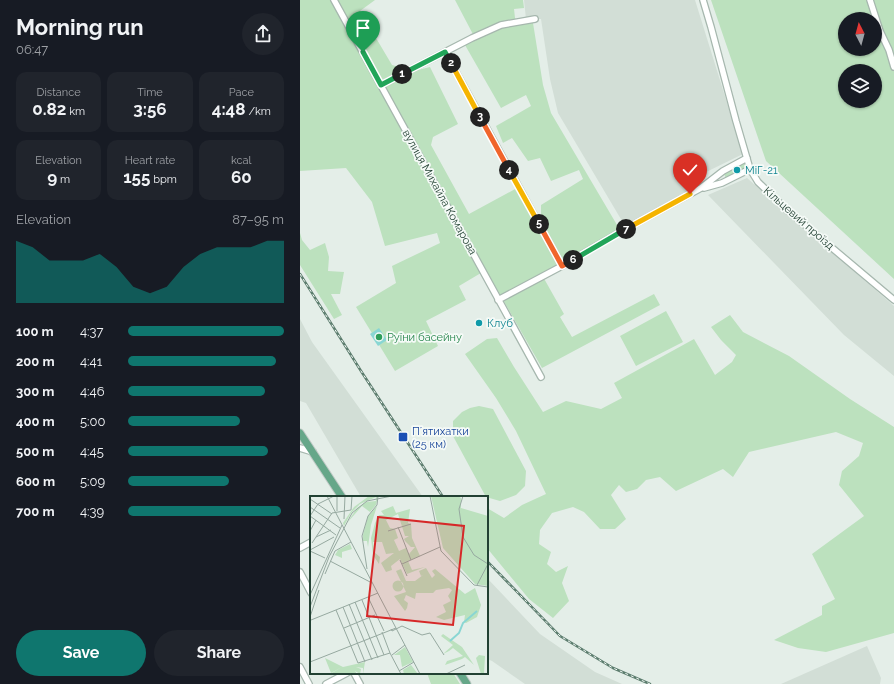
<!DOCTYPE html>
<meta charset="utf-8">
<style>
:root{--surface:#171b24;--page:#20242c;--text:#f1f3f6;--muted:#9ea1a6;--accent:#0f766e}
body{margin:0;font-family:Raleway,sans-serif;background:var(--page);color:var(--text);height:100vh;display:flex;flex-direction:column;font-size:15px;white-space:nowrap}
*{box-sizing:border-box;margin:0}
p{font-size:13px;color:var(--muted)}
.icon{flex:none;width:22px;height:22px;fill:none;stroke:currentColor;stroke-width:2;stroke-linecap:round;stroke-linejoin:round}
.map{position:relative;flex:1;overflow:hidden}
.sheet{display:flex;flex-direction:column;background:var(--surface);width:300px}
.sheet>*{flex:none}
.needle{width:26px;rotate:354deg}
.tools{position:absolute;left:538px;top:12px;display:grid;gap:8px}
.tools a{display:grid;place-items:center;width:44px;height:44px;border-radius:50%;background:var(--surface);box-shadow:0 1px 3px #0004;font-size:20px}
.pin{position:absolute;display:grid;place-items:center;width:34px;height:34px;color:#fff;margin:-41px -17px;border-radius:50% 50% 50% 0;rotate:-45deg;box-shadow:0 0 4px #0007}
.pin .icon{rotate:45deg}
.km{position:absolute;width:20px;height:20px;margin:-10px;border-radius:50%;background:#222;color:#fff;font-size:11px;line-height:20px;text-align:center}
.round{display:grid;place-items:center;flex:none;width:42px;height:42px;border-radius:21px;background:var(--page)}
.headline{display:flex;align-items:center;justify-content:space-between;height:68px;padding:0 16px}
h1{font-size:22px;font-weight:700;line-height:30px}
.figures{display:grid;grid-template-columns:repeat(3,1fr);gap:6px;height:68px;padding:4px 16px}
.figures div{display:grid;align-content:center;border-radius:10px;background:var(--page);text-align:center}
.figures b{font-size:17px;font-weight:700}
.figures small{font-size:11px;font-weight:400}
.figures p{font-size:11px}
.chart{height:112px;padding:8px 16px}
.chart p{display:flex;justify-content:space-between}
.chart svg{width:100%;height:72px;margin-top:4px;fill:var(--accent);opacity:.7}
.action{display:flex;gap:8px;margin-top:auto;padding:8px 16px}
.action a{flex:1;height:46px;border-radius:24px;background:var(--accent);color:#fff;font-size:16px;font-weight:700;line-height:46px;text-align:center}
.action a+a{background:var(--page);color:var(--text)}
ul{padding:0 16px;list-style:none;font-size:13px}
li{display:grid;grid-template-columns:64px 48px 1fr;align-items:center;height:30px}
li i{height:10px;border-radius:5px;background:var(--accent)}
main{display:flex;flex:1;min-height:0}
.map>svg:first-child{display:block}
.built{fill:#d2ded6}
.green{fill:#bce1be;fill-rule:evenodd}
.water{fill:#89d6d3}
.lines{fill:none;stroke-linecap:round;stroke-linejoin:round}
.minor-casing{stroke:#a6b7ae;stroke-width:8}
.major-casing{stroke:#c1cac6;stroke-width:9}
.minor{stroke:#fff;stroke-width:5.5}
.major{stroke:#66a789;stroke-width:7}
.rail-casing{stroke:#5c7d6e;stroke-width:2.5}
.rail{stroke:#f5faf7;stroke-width:1;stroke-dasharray:3;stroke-linecap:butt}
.split-1-casing{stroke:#fff;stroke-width:8}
.split-2-casing{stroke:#fff;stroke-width:8}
.split-3-casing{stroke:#fff;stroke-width:8}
.split-4-casing{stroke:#fff;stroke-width:8}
.split-5-casing{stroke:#fff;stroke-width:8}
.split-6-casing{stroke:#fff;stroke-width:8}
.split-7-casing{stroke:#fff;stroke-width:8}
.split-8-casing{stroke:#fff;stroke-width:8}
.split-1{stroke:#22a559;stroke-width:5}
.split-2{stroke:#22a559;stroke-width:5}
.split-3{stroke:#f5b400;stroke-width:5}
.split-4{stroke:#f0652b;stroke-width:5}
.split-5{stroke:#f5b400;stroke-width:5}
.split-6{stroke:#f0652b;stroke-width:5}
.split-7{stroke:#22a559;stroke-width:5}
.split-8{stroke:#f5b400;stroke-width:5}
.culture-dot{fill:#0f9aa8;stroke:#f5faf7;stroke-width:1.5}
.leisure-dot{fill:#2e9e5b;stroke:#f5faf7;stroke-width:1.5}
.transit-dot{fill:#1a4fb4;stroke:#f5faf7;stroke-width:1.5}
.labels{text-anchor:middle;stroke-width:3.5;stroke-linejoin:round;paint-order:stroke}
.culture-label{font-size:11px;fill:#0d838f;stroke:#f5faf7;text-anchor:start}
.street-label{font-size:11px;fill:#224133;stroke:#f5faf7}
.leisure-label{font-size:11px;fill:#27864d;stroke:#f5faf7;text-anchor:start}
.transit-label{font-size:11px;fill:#164399;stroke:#f5faf7;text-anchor:start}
.inset-river{fill:none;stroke:#89d6d3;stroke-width:2}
.inset-road{fill:none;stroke:#96a9a0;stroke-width:1}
.view{fill:#d62828;fill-opacity:0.15;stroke:#d62828;stroke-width:2}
.inset-edge{fill:none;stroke:#224133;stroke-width:2}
</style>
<main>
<section class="sheet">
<div class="headline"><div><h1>Morning run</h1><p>06:47</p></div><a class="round"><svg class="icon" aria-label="share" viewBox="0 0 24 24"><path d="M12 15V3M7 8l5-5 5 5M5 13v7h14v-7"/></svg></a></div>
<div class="figures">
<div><p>Distance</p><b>0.82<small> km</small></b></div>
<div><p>Time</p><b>3:56</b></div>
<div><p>Pace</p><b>4:48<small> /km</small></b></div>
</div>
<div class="figures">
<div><p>Elevation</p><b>9<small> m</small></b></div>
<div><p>Heart rate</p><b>155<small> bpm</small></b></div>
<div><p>kcal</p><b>60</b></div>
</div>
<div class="chart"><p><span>Elevation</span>87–95 m</p>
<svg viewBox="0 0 160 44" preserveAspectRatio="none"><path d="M0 44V6L10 10L20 18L30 18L40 18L50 14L60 22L70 34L80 38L90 34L100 22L110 14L120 10L130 10L140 10L150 6L160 6V44z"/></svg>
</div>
<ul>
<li><b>100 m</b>4:37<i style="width:100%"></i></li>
<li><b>200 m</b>4:41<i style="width:95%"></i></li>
<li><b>300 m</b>4:46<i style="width:88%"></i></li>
<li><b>400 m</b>5:00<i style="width:72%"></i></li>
<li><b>500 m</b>4:45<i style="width:90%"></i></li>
<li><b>600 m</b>5:09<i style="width:65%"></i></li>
<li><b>700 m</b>4:39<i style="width:98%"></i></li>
</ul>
<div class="action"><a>Save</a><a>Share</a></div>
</section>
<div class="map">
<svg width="594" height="684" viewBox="0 0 594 684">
<rect width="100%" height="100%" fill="#e4eee8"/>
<path class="built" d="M224,0H395L443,154L402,174L401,185L325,226L258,113L250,79L241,19H226Z
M447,178L594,306V376L544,335L408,195Z
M0,319L12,342L123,497H61L6,403L0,401Z
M187,578L240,634L295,672L322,684H225L192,661L187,659Z
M567,646L581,678L580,684H481Z"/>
<path class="green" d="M0,0H75L60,11L92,65L114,71L130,67L158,124L133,137L131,145L169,214L217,188L260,265L242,275L264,314L260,317L272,337L354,294L360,305L242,368L186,270L159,286L166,300L126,321L138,346L95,371L56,307L96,283L92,266L140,243L137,233L85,246L72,202L46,168L0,171Z
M155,0H223L224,8L214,9L215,18L220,24L233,23L243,85L251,113L320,230L264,264L241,222V205L283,179L279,170L251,181L240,158L228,161L212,138L203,143L196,126L231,106L226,95L201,108L165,45L176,40Z
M411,0H594V279L466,161ZM545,19H575V49H545ZM545,71H575V101H545Z
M439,162L447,164L443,172L427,181L423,171Z
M0,233L2,240L10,250L25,243L29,257L28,271L44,272L40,294H31L42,315L34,319L0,265Z
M366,311L383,342L336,366L320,336Z
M430,315L443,332L489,356L550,399L594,427V633L526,652L498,648L474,640L522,615V606L535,599L512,554L564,516L539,485L542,471L559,456L563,443L536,432L449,452L433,477L423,469L376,491L360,477L346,480L337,489L326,492L319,485L311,495L326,519L315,529H300L284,512L273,507L252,513L240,530L239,544L251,552L247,564L256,572L268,566L262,583L269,601L253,618L229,599L187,548V508L204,518L222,505L246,494L216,431L196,398L165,354L187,339L197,338L214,367L243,412L266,401L301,409L322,398L314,383L394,339L415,375L432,362L436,355L421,340L411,327Z
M179,406L193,409L226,471L225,486L216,495L200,501L186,497L153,436V421L162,412L170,408Z
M127,673H153L160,684H131Z"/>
<path class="water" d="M79,328L87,340L78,346L70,334Z"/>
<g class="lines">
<defs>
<path id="minor" d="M34,0L241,377
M403,0L411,27L436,121L450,169L458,182L487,210L594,300
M570,0L580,31L589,50L594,67
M145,52L262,266
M81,85L172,38L201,25L235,19
M404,188L422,183L450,169
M198,300L262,266L322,231L401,188L423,171L447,158
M0,448L13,452
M0,548L11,542
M0,572L11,593
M0,667L9,684
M54,673L60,684
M26,684L47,673"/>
<path id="major" d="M0,433L42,497
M160,673L167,684"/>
</defs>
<use href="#minor" class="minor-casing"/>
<use href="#major" class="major-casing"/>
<use href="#minor" class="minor"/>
<use href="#major" class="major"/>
<defs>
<path id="rail" d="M0,274L61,371L143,497
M187,561L260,636L313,668L350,684"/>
</defs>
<use href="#rail" class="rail-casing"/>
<use href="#rail" class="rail"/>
</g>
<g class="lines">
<defs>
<path id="split-1" d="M63,52L81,85L102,74"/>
<path id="split-2" d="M102,74L145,52L151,63"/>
<path id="split-3" d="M151,63L180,117"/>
<path id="split-4" d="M180,117L209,170"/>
<path id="split-5" d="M209,170L239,224"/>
<path id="split-6" d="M239,224L262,266L273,260"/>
<path id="split-7" d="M273,260L326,229"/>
<path id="split-8" d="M326,229L390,194"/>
</defs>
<use href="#split-1" class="split-1-casing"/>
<use href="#split-2" class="split-2-casing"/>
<use href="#split-3" class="split-3-casing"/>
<use href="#split-4" class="split-4-casing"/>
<use href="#split-5" class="split-5-casing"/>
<use href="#split-6" class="split-6-casing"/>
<use href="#split-7" class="split-7-casing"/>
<use href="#split-8" class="split-8-casing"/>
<use href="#split-1" class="split-1"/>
<use href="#split-2" class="split-2"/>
<use href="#split-3" class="split-3"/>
<use href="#split-4" class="split-4"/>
<use href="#split-5" class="split-5"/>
<use href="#split-6" class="split-6"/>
<use href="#split-7" class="split-7"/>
<use href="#split-8" class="split-8"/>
</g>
<g class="culture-dot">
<circle cx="437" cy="170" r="4"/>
<circle cx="179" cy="323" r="4"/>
</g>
<circle class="leisure-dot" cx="79" cy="337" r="4"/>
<rect class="transit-dot" x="98" y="432" width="10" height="10" rx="2"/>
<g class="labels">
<g class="culture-label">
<text x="445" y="174">МіГ-21</text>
<text x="187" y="327">Клуб</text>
</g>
<g class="street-label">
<text transform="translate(140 192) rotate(61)" y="4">вулиця Михайла Комарова</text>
<text transform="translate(499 218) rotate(41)" y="4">Кільцевий проїзд</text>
</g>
<g class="leisure-label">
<text x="87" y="341">Руїни басейну</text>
</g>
<g class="transit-label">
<text x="112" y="435">Пʼятихатки<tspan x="112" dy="13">(25 км)</tspan></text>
</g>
</g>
<g transform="translate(10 496)">
<rect width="178" height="178" fill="#e4eee8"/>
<path d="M59,0H68L66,9L60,16L52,10L37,27L47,12L56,6L66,5V1L50,8L41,17L34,30L33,27L44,11ZM121,0H148L151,2V12L178,20V90L165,88L133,52ZM67,10L61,29L58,51L57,45H53V39L58,20ZM83,10L86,17L100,13L98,27L101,28L102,42L110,60L98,65L102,74L115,71L97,78L90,63L81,70L82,74L76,76L71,67L84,57L76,58L72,46H63L64,56L70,61L69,68L63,59L61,42L65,27L69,19H74L71,15ZM88,18L95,40H99L94,43L95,45L101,51H105L99,58L96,52L89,55L84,44L88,42L85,33L80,32L76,24ZM40,48L42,53L32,56V62L25,59L28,54ZM116,72L122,82L125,79L122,75L125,73L155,98L165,92L171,109L167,121L156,127L154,126L155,119L134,124L126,121L136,116L133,109L141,105L138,100L142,94L139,92L126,94L123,97H106L105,103L96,99L94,104L98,107L97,112L95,115L84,100L96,96L86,75L91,73L96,85H105L113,79L111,80L109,75ZM82.5 90a5.5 5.5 0 1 1 11 0a5.5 5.5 0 1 1-11 0ZM133,138L152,151L164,169L155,161L152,163L135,169L137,165L153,160L143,152L139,155L133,158L143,149L131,140ZM95,151L103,166L92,171L90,159H84ZM169,159L175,160L174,178H171L166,162ZM15,162L33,171L55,166L53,178V172L46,171L51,173L50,178L45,175L47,178H20L32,171L21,177ZM101,169L108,178H94L93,174Z" fill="#bce1be" fill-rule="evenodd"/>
<path class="inset-river" d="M140,145L149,137L153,127L167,115"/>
<path class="inset-road" d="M17,0L110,178M120,0L131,55L164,89L178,91M153,0L149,13L153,41L164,59L178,68M0,3L22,18M0,11L30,32M27,15V0M0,20L26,39M0,20L8,8L24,0M34,23L35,0M88,31L101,64M0,35L6,24M78,35L101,28M6,41L21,34M2,47L22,17L41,14L42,0M0,54L24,41M0,55L15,62M90,64L97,80M20,65L62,87M92,68L130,51M57,73L52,40L58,20L67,9L68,0M15,78L25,55L41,46M167,89L178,68M0,99L32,29M58,101L74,135M52,104L74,159M45,106L68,162M39,108L62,164M0,111L19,61L42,17L57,5L82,0M33,111L55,166M26,114L48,167L80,157L91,178M0,121L9,94M1,124L68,97M34,132L65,119M81,133L82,135L92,130L112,139L120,137L134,159M72,136L80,157M82,159L95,149M0,166L86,132M89,175L104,166M136,178L155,169"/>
<path class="view" d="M68,21L154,30L143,129L57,120Z"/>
<rect width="178" height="178" class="inset-edge"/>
</g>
</svg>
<div class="tools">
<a><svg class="needle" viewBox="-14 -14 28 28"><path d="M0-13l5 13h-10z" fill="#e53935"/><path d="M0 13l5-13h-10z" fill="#9ea1a6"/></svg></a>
<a><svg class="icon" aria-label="layers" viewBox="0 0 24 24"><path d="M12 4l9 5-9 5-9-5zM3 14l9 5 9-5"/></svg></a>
</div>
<div class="pin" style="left:63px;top:52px;background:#1e9e55"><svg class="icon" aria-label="arrive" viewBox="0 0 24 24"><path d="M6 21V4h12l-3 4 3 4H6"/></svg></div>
<div class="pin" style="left:390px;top:194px;background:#d93025"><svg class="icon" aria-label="check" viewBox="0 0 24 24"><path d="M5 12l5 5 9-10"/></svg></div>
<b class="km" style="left:102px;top:74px">1</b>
<b class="km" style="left:151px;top:63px">2</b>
<b class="km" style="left:180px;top:117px">3</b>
<b class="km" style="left:209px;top:170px">4</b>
<b class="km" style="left:239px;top:224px">5</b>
<b class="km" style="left:273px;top:260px">6</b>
<b class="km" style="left:326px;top:229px">7</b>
</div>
</main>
